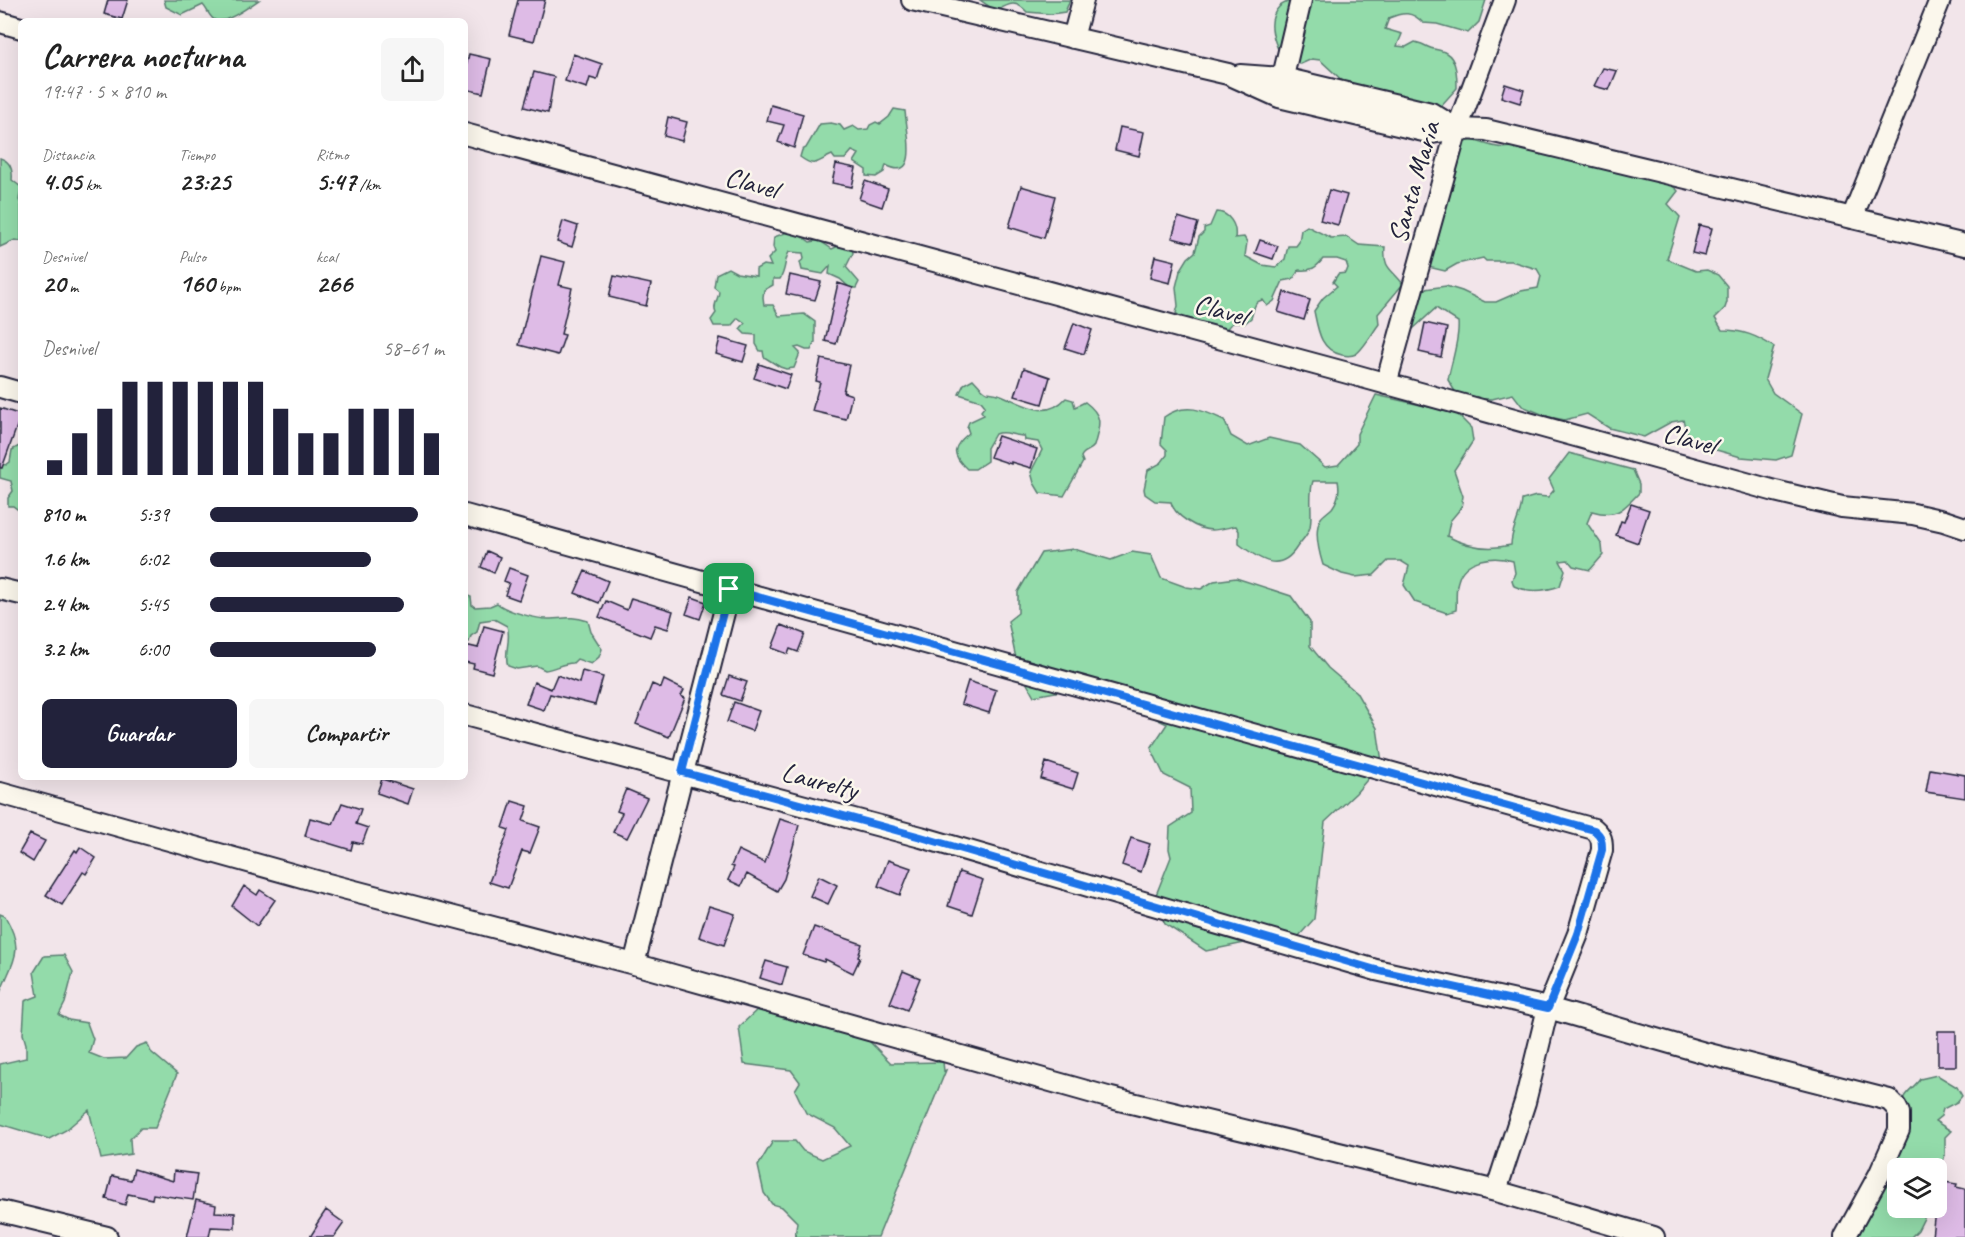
<!DOCTYPE html>
<html lang="es">
<meta charset="utf-8">
<style>
:root{--surface:#fff;--page:#f6f6f6;--text:#222;--muted:#767676;--accent:#22223b}
body{margin:0;font-family:Caveat,sans-serif;background:var(--page);color:var(--text);height:100vh;display:flex;flex-direction:column;font-size:22px;white-space:nowrap}
*{box-sizing:border-box;margin:0}
p{font-size:20px;color:var(--muted)}
.icon{flex:none;width:33px;height:33px;fill:none;stroke:currentColor;stroke-width:2;stroke-linecap:round;stroke-linejoin:round}
.map{position:relative;flex:1;overflow:hidden}
.details{position:absolute;left:18px;top:18px;width:450px;height:762px;display:flex;flex-direction:column;background:var(--surface);border-radius:9px;box-shadow:0 6px 24px #0002}
.details>*{flex:none}
.fabs{position:absolute;left:1887px;top:1158px;display:grid;gap:12px}
.fabs a{display:grid;place-items:center;width:60px;height:60px;border-radius:9px;background:var(--surface);box-shadow:0 6px 24px #0002;font-size:30px}
.pin{position:absolute;display:grid;place-items:center;width:51px;height:51px;color:#fff;margin:-26px;border-radius:12px;box-shadow:0 3px 9px #0006}
.round{display:grid;place-items:center;flex:none;width:63px;height:63px;border-radius:9px;background:var(--page)}
.head{display:flex;align-items:center;justify-content:space-between;height:102px;padding:0 24px}
h1{font-size:33px;font-weight:700;line-height:45px}
.figures{display:grid;grid-template-columns:repeat(3,1fr);gap:9px;height:102px;padding:6px 24px}
.figures div{display:grid;align-content:center}
.figures b{font-size:26px;font-weight:700}
.figures small{font-size:16px;font-weight:400}
.figures p{font-size:16px}
.chart{height:168px;padding:12px 24px}
.chart p{display:flex;justify-content:space-between}
.chart svg{width:100%;height:108px;margin-top:6px;stroke:var(--accent);stroke-width:6}
.action{display:flex;gap:12px;margin-top:auto;padding:12px 24px}
.action a{flex:1;height:69px;border-radius:9px;background:var(--accent);color:#fff;font-size:24px;font-weight:700;line-height:69px;text-align:center}
.action a+a{background:var(--page);color:var(--text)}
ul{padding:0 24px;list-style:none;font-size:20px}
li{display:grid;grid-template-columns:96px 72px 1fr;align-items:center;height:45px}
li i{height:15px;border-radius:8px;background:var(--accent)}
.map>svg:first-child{display:block}
.green{fill:#93dbaa;stroke:#5a7e72;stroke-width:1.5}
.building{fill:#debbe6;stroke:#22223b;stroke-width:1.5}
.lines{fill:none;stroke-linecap:round;stroke-linejoin:round}
.street-casing{stroke:#22223b;stroke-width:24}
.street{stroke:#fbf7ec;stroke-width:20}
.route-casing{stroke:#fff;stroke-width:12}
.route{stroke:#1a73e8;stroke-width:8}
.labels{text-anchor:middle;stroke-width:5;stroke-linejoin:round;paint-order:stroke}
.street-label{font-size:28px;fill:#22223b;stroke:#fbf7ec}
</style>
<div class="map">
<svg width="1965" height="1237" viewBox="0 0 1965 1237">
<rect width="100%" height="100%" fill="#f2e5ea"/>
<filter id="ink" filterUnits="userSpaceOnUse"><feTurbulence type="fractalNoise" baseFrequency=".0167" numOctaves="2"/><feDisplacementMap in="SourceGraphic" scale="12" xChannelSelector="R" yChannelSelector="G"/><feConvolveMatrix kernelMatrix="1 2 1 2 8 2 1 2 1" color-interpolation-filters="sRGB"/></filter>
<g filter="url(#ink)">
<path class="green" d="M164,0H259C250,6 226,24 215,20C209,17 208,10 203,5L182,15L166,7Z
M980,0H1070L1065,12L1051,14L1027,12C1016,0 1010,3 996,11Z
M1291,0H1486L1479,22L1468,33L1437,24L1423,23C1412,11 1403,12 1389,18L1385,29L1402,34L1397,46L1406,47L1415,42C1420,43 1423,44 1428,47C1433,50 1441,49 1446,53C1457,59 1457,77 1457,88L1438,109L1346,84L1320,60L1312,59L1301,64L1285,62C1276,47 1264,22 1279,7C1282,4 1288,2 1291,0Z
M894,109L905,111C906,127 921,184 886,165L884,172L876,177L866,176V170L854,162L859,154L852,151L845,159H835L832,155C817,161 816,169 800,157L802,150L806,148L820,124L831,123L840,125L844,130L853,126L859,130L868,129L870,125L876,122L880,124L889,117Z
M1472,140C1488,144 1500,151 1516,146C1548,153 1661,170 1678,191L1668,204L1680,217L1667,259L1696,271L1707,270L1718,275L1727,286V302L1725,308L1715,318L1722,330C1743,330 1757,336 1774,347L1765,379L1773,393L1802,414L1791,455L1776,460L1741,457L1702,446L1689,439L1683,420L1671,422L1644,437L1609,428L1587,414L1565,420L1549,417L1522,406L1513,394L1492,399L1459,398L1448,380C1451,363 1460,338 1458,322L1436,308L1401,340L1404,304L1425,289L1446,286L1462,291L1485,302H1496L1521,291L1538,288L1541,276L1537,269L1511,261H1486L1483,258L1457,264L1445,271L1428,267L1425,254L1427,198L1459,144Z
M0,158C10,161 13,170 12,180L21,187L19,200L21,205V241L15,240L0,247Z
M1216,212C1229,212 1237,225 1235,238L1244,237L1247,242L1245,256L1262,265L1276,267L1285,259L1288,246H1296L1299,242L1301,230L1307,226L1331,238L1347,237L1359,245L1385,247C1383,269 1391,268 1403,284L1378,314L1379,324C1373,332 1364,348 1356,354C1352,356 1347,356 1342,355C1320,350 1318,330 1314,311L1323,298L1337,286L1333,282L1338,274L1346,273L1348,268L1346,262L1337,259H1323C1316,268 1311,271 1299,270L1293,279L1283,281L1274,301L1267,306L1263,300C1253,301 1254,311 1251,318L1244,324C1232,321 1230,323 1224,333L1182,319L1176,313L1178,306L1176,287L1180,271L1188,258L1195,252L1199,237L1204,232V228L1210,226Z
M788,232H796L810,242L822,240L823,243L832,249L843,244L852,248L853,253L846,267L859,282L856,288H850L840,279L829,274L830,266L823,274L802,270L800,262L804,259L803,253L789,252C784,261 786,270 780,279H773V285L764,290L763,297L764,305H773L779,316L804,314L815,322V342L811,350H806L799,347L795,348L800,353L794,368L786,369L780,367L764,357L763,351H760L756,344V335L745,334L740,329L745,323L738,318L731,326H714L711,320L716,313C712,305 719,299 719,291L714,287L716,274L728,268L737,273L756,276V269L763,265L771,266L768,259L775,252L773,247L774,237Z
M973,379C977,383 982,390 987,392C992,393 997,393 1001,395C1024,404 1045,421 1066,398L1073,400L1075,407L1085,402C1104,416 1100,425 1094,446C1090,452 1084,450 1081,457L1083,462L1064,496L1040,493L1034,483L1031,472L1042,450L1038,442L1025,440L1024,436C1013,436 1005,430 995,434L987,448V461L975,469H967C950,454 953,446 969,433L967,427L969,422L984,415L981,411L985,406L981,401L959,394L964,384Z
M1376,395L1456,413L1471,428L1473,441L1454,470L1463,496L1461,508L1450,521L1447,536C1467,547 1489,550 1511,545C1511,529 1521,517 1522,500L1536,496L1548,497L1554,490L1549,479L1569,453L1633,470L1639,484V493C1622,511 1616,518 1592,511L1587,523L1602,545L1603,555L1590,570L1573,566L1568,560L1560,561L1565,570L1560,586C1545,591 1529,593 1514,586L1512,580L1515,573L1513,561C1494,555 1464,558 1458,581C1455,590 1457,601 1456,610L1447,613L1415,602L1404,585L1409,566L1401,561H1388L1374,575L1355,577L1342,574L1323,565C1319,552 1313,530 1321,518C1324,514 1329,511 1332,508C1338,500 1340,490 1338,481H1313C1308,496 1313,512 1310,527C1308,535 1302,540 1297,547C1280,574 1260,560 1239,544V531L1236,526C1229,527 1220,530 1212,530C1198,530 1174,516 1171,502L1155,501L1145,494L1144,489L1148,470L1161,463L1167,455V450L1161,444L1164,417C1185,402 1203,410 1224,420L1231,436L1248,446L1269,438L1300,445L1325,467L1338,465L1357,444V434Z
M19,446H21V512L13,506H8V498L13,491L11,481L0,478V463L6,465L10,462L12,450Z
M1074,549L1111,560L1132,552L1151,555L1161,578L1186,587L1201,589L1214,581L1236,578L1291,596L1310,622V646L1328,668L1356,692L1377,728L1382,762L1356,793L1325,822L1314,919L1298,937L1275,948L1259,940L1206,951L1165,924L1154,900L1171,857L1169,849L1170,827L1191,813L1190,788L1164,775L1151,748L1167,724L1142,712L1072,689L1034,696L1018,668L1008,621L1018,613V592L1041,553Z
M465,595L471,597L472,605L475,607L490,606L497,603C505,611 539,620 551,619C566,618 572,616 588,621L591,632L602,649L599,657L591,664L577,659L573,663C562,663 555,669 545,670L537,666L517,669L508,666C503,653 512,640 507,626L494,619L480,621L477,632L471,636L469,642L465,641Z
M0,914L5,916C25,951 14,958 0,993Z
M64,955L73,972L65,1003L59,1015L69,1020L87,1023L93,1039L89,1053L104,1059L126,1058L136,1047L147,1043L151,1052L177,1074L155,1128H141L130,1139L131,1154L101,1159L89,1110L66,1130L49,1139L0,1124V1064L26,1058V1044L23,1034L25,1001L38,996L34,972L44,956Z
M760,1007L868,1040L891,1063L943,1062L944,1071L946,1070L878,1237H795L797,1222L782,1207L772,1204L764,1193L758,1166L773,1141H795L803,1151L822,1159L850,1146L835,1128L806,1113L795,1090L800,1082L791,1070L744,1064L739,1027Z
M1937,1075L1957,1087L1962,1096L1957,1102L1943,1109L1941,1116L1935,1121L1951,1131L1945,1137V1155L1937,1181L1936,1168H1898V1208H1929L1918,1230L1911,1237H1855L1908,1129L1910,1114L1901,1105C1903,1093 1913,1089 1920,1079Z"/>
<path class="building" d="M108,0H128L122,19L104,14Z
M518,0H545L534,41L509,35Z
M469,54L491,59L483,93L465,89V71Z
M573,54L602,64L597,80L590,78L587,88L565,81Z
M1603,68L1617,71L1609,90L1594,86Z
M534,72L554,77L548,113L524,107Z
M1505,84L1524,90L1520,103L1501,97Z
M771,105L803,114L794,148L778,142L784,125L767,121Z
M668,117L687,122L682,141L664,136Z
M1120,127L1144,132L1139,156L1115,150Z
M836,164L856,168L852,187L832,183Z
M865,181L888,189L882,207L859,199Z
M1021,186L1055,196L1044,238L1009,227Z
M1329,190L1347,195L1338,225L1320,220Z
M1178,217L1198,223L1192,243L1172,238Z
M563,221L578,226L572,247L557,242Z
M1699,225L1712,228L1705,256L1692,253Z
M1260,240L1278,246L1273,259L1255,253Z
M541,256L565,262L559,285L572,288L561,334L565,335L558,355L519,345Z
M1155,256L1175,261L1170,283L1150,278Z
M790,275L821,282L815,300L786,294Z
M614,276L651,284L646,306L609,297Z
M838,283L853,288L836,344L825,341Z
M1284,292L1310,300L1304,320L1278,312Z
M1074,323L1092,330L1084,354L1065,348Z
M1425,323L1447,328L1441,357L1419,352Z
M720,338L748,346L743,362L716,354Z
M821,359L849,365L843,392L852,395L846,419L812,411L820,382L816,381Z
M759,364L791,375L786,389L754,378Z
M1024,368L1050,377L1042,404L1015,396Z
M0,408L21,415L2,468H0Z
M998,436L1037,449L1031,468L1011,462V464L990,457Z
M1631,504L1649,510L1638,543L1616,535L1621,521L1624,522Z
M487,551L500,557L494,573L481,567Z
M509,568L528,575L519,600L505,595L509,583L504,581Z
M585,571L608,581L599,603L575,593Z
M692,597L706,602L700,619L686,614Z
M631,598L673,611L668,629L655,625L650,637L599,617L606,601L627,610Z
M781,625L805,634L798,652L790,649L788,654L772,648Z
M484,626L503,631L492,673L473,668L474,664L465,662V645L478,648Z
M582,671L603,677L595,705L550,694L544,710L526,704L534,682L551,689L557,675L579,683Z
M729,676L747,682L740,701L723,695Z
M664,680L684,690L681,696L685,698L669,737L636,724L652,684L661,688Z
M968,681L996,690L989,713L961,704Z
M734,702L759,711L752,731L727,722Z
M1046,762L1078,773L1073,789L1041,779Z
M1930,769L1965,775V798L1926,792Z
M382,779L413,789L408,804L377,793Z
M626,789L647,798L627,838L613,832L622,813L617,811Z
M512,801L528,806L523,821L540,827L530,853L522,851L508,888L489,882L509,830L503,828Z
M342,803L361,809L356,824L368,828L362,844L353,842L351,850L305,836L310,818L333,824Z
M780,819L799,825L784,879L777,891L747,874L741,886L728,880L734,867L731,866L738,850L765,863Z
M30,834L45,841L33,862L19,853Z
M1131,838L1150,844L1141,872L1122,865Z
M80,847L96,858L86,874L83,872L62,905L46,895L75,850L77,852Z
M888,860L911,868L900,895L878,886Z
M959,872L983,880L972,914L948,906Z
M819,876L837,885L828,904L810,896Z
M244,886L257,895L260,890L275,900L257,926L232,906Z
M709,906L735,914L724,945L699,937Z
M814,927L862,944L858,957L860,958L853,973L825,959L824,962L803,955Z
M766,961L787,967L782,985L760,978Z
M903,971L920,978L907,1010L890,1003Z
M1938,1031H1956V1066H1938Z
M134,1169L173,1181L174,1171L197,1174L193,1200L153,1194L152,1199L128,1194L125,1205L106,1199L112,1176L131,1180Z
M1938,1181L1957,1184L1956,1187L1965,1189V1237H1932Z
M196,1200L216,1205L215,1212L235,1213V1228L211,1227L209,1237H187Z
M326,1210L344,1223L334,1237H310L317,1226L316,1225Z"/>
<g class="lines">
<defs>
<path id="street" d="M912,0L1228,74L1279,97L1432,133L1457,129L1486,130L1965,245
M0,22L21,28
M1073,38L1083,0
M1240,75L1283,78L1431,113L1457,129
M1280,89L1301,0
M465,134L1344,372L1775,491L1842,507L1913,514L1944,521L1965,528
M1852,218L1940,0
M1386,384L1457,129L1505,0
M0,387L21,393
M465,515L1594,829C1602,836 1602,841 1602,850L1578,934L1548,1008L1376,970L921,837L465,715
M0,589L21,594
M0,793L320,882L634,964L1111,1098L1496,1191L1654,1237
M634,964L730,589
M1496,1191L1525,1102L1548,1008L1705,1053L1889,1100L1896,1107L1899,1113V1130L1879,1175L1845,1237
M0,1211L107,1237"/>
</defs>
<use href="#street" class="street-casing"/>
<use href="#street" class="street"/>
</g>
</g>
<g class="lines" filter="url(#ink)">
<defs>
<path id="route" d="M729,589L1594,830C1602,836 1602,841 1602,850L1578,934L1548,1008L1376,970L921,837L682,772Z"/>
</defs>
<use href="#route" class="route-casing"/>
<use href="#route" class="route"/>
</g>
<g class="labels">
<g class="street-label">
<text transform="translate(752 182) rotate(15)" y="10">Clavel</text>
<text transform="translate(1413 182) rotate(-74)" y="10">Santa María</text>
<text transform="translate(1221 309) rotate(15)" y="10">Clavel</text>
<text transform="translate(1690 438) rotate(15)" y="10">Clavel</text>
<text transform="translate(820 780) rotate(15)" y="10">Laurelty</text>
</g>
</g>
</svg>
<div class="fabs">
<a><svg class="icon" aria-label="layers" viewBox="0 0 24 24"><path d="M12 4l9 5-9 5-9-5zM3 14l9 5 9-5"/></svg></a>
</div>
<div class="pin" style="left:729px;top:589px;background:#1e9e55"><svg class="icon" aria-label="arrive" viewBox="0 0 24 24"><path d="M6 21V4h12l-3 4 3 4H6"/></svg></div>
<section class="details">
<div class="head"><div><h1>Carrera nocturna</h1><p>19:47 · 5 × 810 m</p></div><a class="round"><svg class="icon" aria-label="share" viewBox="0 0 24 24"><path d="M12 15V3M7 8l5-5 5 5M5 13v7h14v-7"/></svg></a></div>
<div class="figures">
<div><p>Distancia</p><b>4.05<small> km</small></b></div>
<div><p>Tiempo</p><b>23:25</b></div>
<div><p>Ritmo</p><b>5:47<small> /km</small></b></div>
</div>
<div class="figures">
<div><p>Desnivel</p><b>20<small> m</small></b></div>
<div><p>Pulso</p><b>160<small> bpm</small></b></div>
<div><p>kcal</p><b>266</b></div>
</div>
<div class="chart"><p><span>Desnivel</span>58–61 m</p>
<svg viewBox="0 0 160 44" preserveAspectRatio="none"><path d="M5 44V38M15 44V27M25 44V17M35 44V6M45 44V6M55 44V6M65 44V6M75 44V6M85 44V6M95 44V17M105 44V27M115 44V27M125 44V17M135 44V17M145 44V17M155 44V27"/></svg>
</div>
<ul>
<li><b>810 m</b>5:39<i style="width:89%"></i></li>
<li><b>1.6 km</b>6:02<i style="width:69%"></i></li>
<li><b>2.4 km</b>5:45<i style="width:83%"></i></li>
<li><b>3.2 km</b>6:00<i style="width:71%"></i></li>
</ul>
<div class="action"><a>Guardar</a><a>Compartir</a></div>
</section>
</div>
